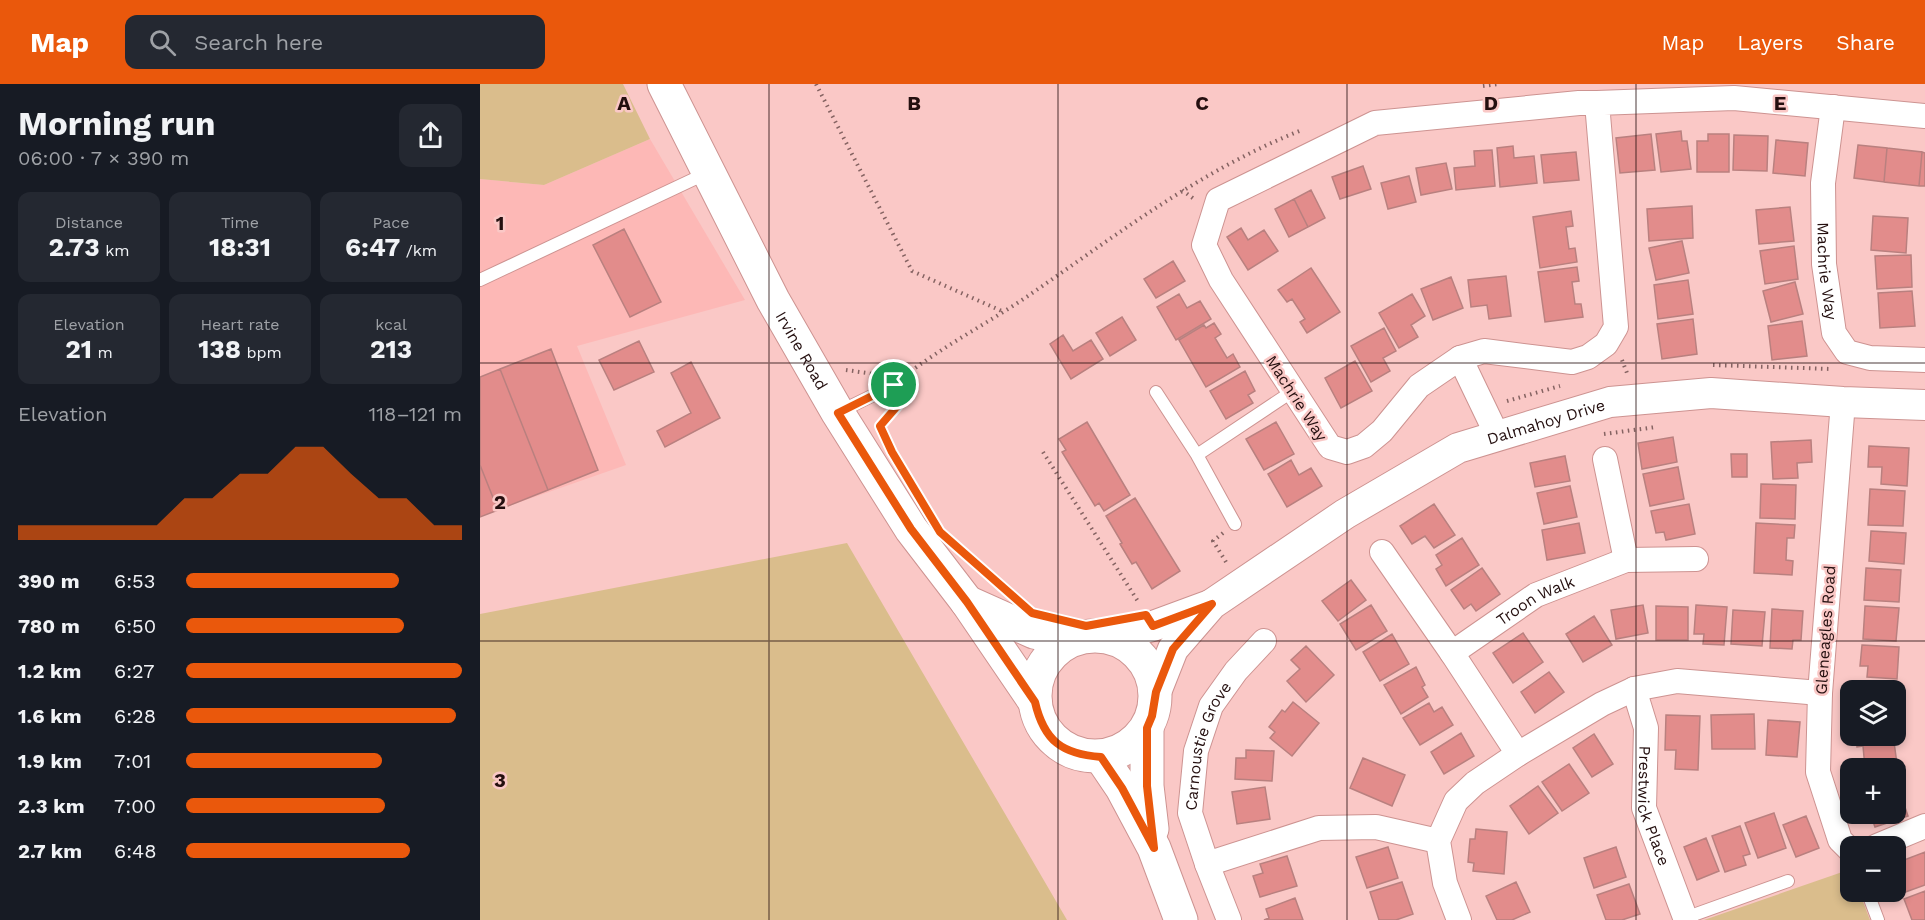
<!DOCTYPE html>
<meta charset="utf-8">
<style>
:root{--surface:#171b24;--page:#242831;--text:#f1f3f6;--muted:#9ea1a6;--accent:#ea580c}
body{margin:0;font-family:"Work Sans",sans-serif;background:var(--page);color:var(--text);height:100vh;display:flex;flex-direction:column;font-size:22px;white-space:nowrap}
*{box-sizing:border-box;margin:0}
p{font-size:20px;color:var(--muted)}
.icon{flex:none;width:33px;height:33px;fill:none;stroke:currentColor;stroke-width:2;stroke-linecap:round;stroke-linejoin:round}
.map{position:relative;flex:1;overflow:hidden}
.drawer{display:flex;flex-direction:column;background:var(--surface);width:480px}
.drawer>*{flex:none}
.fabs{position:absolute;left:1360px;top:596px;display:grid;gap:12px}
.fabs a{display:grid;place-items:center;width:66px;height:66px;border-radius:12px;background:var(--surface);box-shadow:0 3px 9px #0003;font-size:30px}
.pin{position:absolute;display:grid;place-items:center;width:51px;height:51px;color:#fff;margin:-26px;border:3px solid #fff;border-radius:50%;box-shadow:0 2px 6px #0007}
.round{display:grid;place-items:center;flex:none;width:63px;height:63px;border-radius:12px;background:var(--page)}
.summary{display:flex;align-items:center;justify-content:space-between;height:102px;padding:0 18px}
h1{font-size:33px;font-weight:700;line-height:45px}
.figures{display:grid;grid-template-columns:repeat(3,1fr);gap:9px;height:102px;padding:6px 18px}
.figures div{display:grid;align-content:center;border-radius:12px;background:var(--page);text-align:center}
.figures b{font-size:26px;font-weight:700}
.figures small{font-size:16px;font-weight:400}
.figures p{font-size:16px}
.chart{height:168px;padding:12px 18px}
.chart p{display:flex;justify-content:space-between}
.chart svg{width:100%;height:108px;margin-top:6px;fill:var(--accent);opacity:.7}
ul{padding:0 18px;list-style:none;font-size:20px}
li{display:grid;grid-template-columns:96px 72px 1fr;align-items:center;height:45px}
li i{height:15px;border-radius:8px;background:var(--accent)}
header{display:flex;align-items:center;gap:36px;box-sizing:border-box;height:84px;padding:0 30px;background:var(--accent);color:#fff}
header strong{font-size:28px}
nav{display:flex;gap:33px;margin-inline-start:auto;font-size:21px}
.search{width:420px;height:54px;background:var(--page);display:flex;align-items:center;gap:15px;box-sizing:border-box;padding:0 21px;border-radius:12px;color:var(--muted);font-size:22px}
main{display:flex;flex:1;min-height:0}
.map>svg:first-child{display:block}
.built{fill:#fdb8b6}
.green{fill:#dabd8c}
.building{fill:#e28c8b;stroke:#b9807f;stroke-width:1.5}
.lines{fill:none;stroke-linecap:round;stroke-linejoin:round}
.service-casing{stroke:#cd9391;stroke-width:14}
.minor-casing{stroke:#cd9391;stroke-width:26}
.tertiary-casing{stroke:#cd9391;stroke-width:32}
.secondary-casing{stroke:#cd9391;stroke-width:35}
.path{stroke:#856362;stroke-width:4;stroke-dasharray:1.5 4.5;stroke-linecap:butt}
.service{stroke:#fff;stroke-width:12}
.minor{stroke:#fff;stroke-width:24}
.tertiary{stroke:#fff;stroke-width:30}
.secondary{stroke:#fff;stroke-width:33}
.route-casing{stroke:#fff;stroke-width:12}
.route{stroke:#ea580c;stroke-width:8}
.grid{fill:none;stroke:#240f0f;stroke-width:1.5;stroke-opacity:0.55}
.labels{text-anchor:middle;stroke-width:5;stroke-linejoin:round;paint-order:stroke}
.street-label{font-size:16px;fill:#240f0f;stroke:#fac8c6}
.grid-label{font-size:20px;text-anchor:middle;font-weight:bold;fill:#240f0f;stroke:#fac8c6;stroke-width:5;stroke-linejoin:round;paint-order:stroke}
</style>
<header>
<strong>Map</strong>
<div class="search"><svg class="icon" aria-label="search" viewBox="0 0 24 24"><circle cx="10" cy="10" r="6"/><path d="M15 15l6 6"/></svg>Search here</div>
<nav><a>Map</a><a>Layers</a><a>Share</a></nav>
</header>
<main>
<section class="drawer">
<div class="summary"><div><h1>Morning run</h1><p>06:00 · 7 × 390 m</p></div><a class="round"><svg class="icon" aria-label="share" viewBox="0 0 24 24"><path d="M12 15V3M7 8l5-5 5 5M5 13v7h14v-7"/></svg></a></div>
<div class="figures">
<div><p>Distance</p><b>2.73<small> km</small></b></div>
<div><p>Time</p><b>18:31</b></div>
<div><p>Pace</p><b>6:47<small> /km</small></b></div>
</div>
<div class="figures">
<div><p>Elevation</p><b>21<small> m</small></b></div>
<div><p>Heart rate</p><b>138<small> bpm</small></b></div>
<div><p>kcal</p><b>213</b></div>
</div>
<div class="chart"><p><span>Elevation</span>118–121 m</p>
<svg viewBox="0 0 160 44" preserveAspectRatio="none"><path d="M0 44V38L10 38L20 38L30 38L40 38L50 38L60 27L70 27L80 17L90 17L100 6L110 6L120 17L130 27L140 27L150 38L160 38V44z"/></svg>
</div>
<ul>
<li><b>390 m</b>6:53<i style="width:77%"></i></li>
<li><b>780 m</b>6:50<i style="width:79%"></i></li>
<li><b>1.2 km</b>6:27<i style="width:100%"></i></li>
<li><b>1.6 km</b>6:28<i style="width:98%"></i></li>
<li><b>1.9 km</b>7:01<i style="width:71%"></i></li>
<li><b>2.3 km</b>7:00<i style="width:72%"></i></li>
<li><b>2.7 km</b>6:48<i style="width:81%"></i></li>
</ul>
</section>
<div class="map">
<svg width="1445" height="836" viewBox="0 0 1445 836">
<rect width="100%" height="100%" fill="#fac8c6"/>
<path class="built" d="M170,55L265,216L97,262L146,381L0,432V95L64,101Z"/>
<path class="green" d="M0,0H143L170,55L64,101L0,95Z
M367,459L587,836H0V530Z
M1371,785V807H1379L1390,836H1224Z"/>
<path class="building" d="M1201,47L1202,57H1207L1211,85L1181,88L1176,50Z
M1171,50L1175,86L1140,89L1136,54Z
M1228,50H1249V88H1217V57H1228Z
M1254,51L1288,52L1287,87L1253,86Z
M1296,56L1328,59L1325,92L1293,89Z
M1378,61L1407,64L1404,98L1374,94Z
M1033,62L1034,74L1054,72L1057,99L1020,103L1017,64Z
M1407,64L1442,68L1439,102L1404,98Z
M1012,66L1015,102L976,106L974,84L995,82L994,67Z
M1096,68L1099,96L1064,99L1061,71Z
M1442,68L1445,69V102H1439Z
M966,79L972,105L941,111L936,84Z
M883,82L891,105L860,115L852,93Z
M929,92L936,118L908,125L901,99Z
M831,106L845,134L828,143L814,115Z
M814,115L828,143L809,153L795,125Z
M1212,122L1213,154L1169,157L1167,125Z
M1310,123L1314,157L1279,160L1276,126Z
M1091,127L1093,142L1086,143L1089,165L1095,164L1097,178L1060,184L1053,133Z
M1393,132L1428,134L1426,169L1391,166Z
M761,144L768,156L784,146L798,167L768,186L747,153Z
M144,145L181,218L150,233L113,161Z
M1202,157L1209,189L1176,196L1169,164Z
M1314,162L1318,195L1285,200L1280,167Z
M1431,171L1432,203L1397,205L1395,172Z
M693,177L705,197L676,214L664,195Z
M1097,183L1099,197L1092,198L1095,220H1101L1103,233L1065,238L1058,188Z
M831,184L860,228L827,249L820,238L825,235L812,215L807,218L798,206Z
M1026,192L1031,232L1009,235L1007,221L991,223L988,196Z
M971,193L983,224L953,236L941,205Z
M1208,196L1213,230L1178,235L1174,201Z
M1315,198L1323,230L1291,238L1283,207Z
M1432,207L1435,242L1400,244L1398,209Z
M699,210L707,224L720,217L731,235L696,256L677,223Z
M932,210L945,232L931,241L938,253L919,264L899,229Z
M642,233L656,256L630,272L616,249Z
M1213,235L1217,270L1182,275L1177,240Z
M1322,237L1327,272L1292,276L1288,242Z
M734,239L741,250L735,254L747,274L753,270L760,283L726,303L699,256L724,241L726,244Z
M904,244L916,267L903,274L910,287L891,298L871,262Z
M583,251L593,267L611,256L623,275L591,295L570,260Z
M159,257L174,288L134,306L119,276Z
M71,265L118,386L68,406L20,285Z
M875,277L892,307L861,324L845,294Z
M211,278L240,334L185,363L177,347L211,329L191,289Z
M20,285L68,406L18,426L0,381V293Z
M765,287L775,307L768,311L773,319L746,335L730,307Z
M607,338L650,411L624,427L619,419L615,422L582,368L586,366L579,355Z
M796,338L814,370L784,386L766,355Z
M1193,353L1197,378L1162,385L1158,359Z
M1331,356L1332,378L1317,379L1318,394L1293,395L1291,358Z
M1389,362L1429,364L1427,402L1401,400L1402,383H1388Z
M1251,370H1267V393H1252Z
M1085,372L1090,397L1055,403L1050,379Z
M811,376L819,391L831,384L842,402L807,423L788,390Z
M0,381L18,426L0,433Z
M1198,383L1204,415L1170,422L1163,390Z
M1281,400L1316,401L1315,435L1280,434Z
M1090,402L1097,433L1064,440L1057,409Z
M1390,405L1425,407L1423,442L1388,441Z
M655,414L700,487L672,505L656,478L652,480L640,460L642,459L626,432Z
M954,420L975,451L954,464L945,452L932,460L920,442Z
M1209,420L1215,450L1186,456L1184,448L1176,449L1171,427Z
M1099,439L1105,469L1067,476L1062,446Z
M1276,439L1315,441L1314,454H1307L1306,476L1313,477L1312,491L1274,489Z
M1391,447L1426,449L1424,480L1389,477Z
M982,454L999,481L966,502L956,485L962,481L956,471Z
M1002,484L1020,510L996,527L991,520L984,525L971,506Z
M1386,484L1421,486L1419,518L1384,516Z
M871,496L886,516L858,537L842,517Z
M891,521L907,547L876,566L860,540Z
M1163,521L1168,549L1136,555L1131,526Z
M1216,521L1247,523L1244,561L1223,560L1224,550H1214Z
M1176,522L1208,523V556H1176Z
M1385,522L1419,524L1416,557L1383,555Z
M1292,525L1323,527L1321,556H1313L1312,565L1290,564Z
M1253,526L1285,528L1282,562L1251,560Z
M1114,532L1132,561L1103,578L1086,550Z
M1043,549L1063,578L1033,599L1013,569Z
M912,550L929,580L900,597L883,568Z
M1382,561L1419,563L1417,595L1387,593L1388,582H1380Z
M826,562L854,591L826,618L807,597L820,585L811,576Z
M936,583L945,601L942,603L948,613L921,630L904,601Z
M1069,588L1084,608L1055,629L1041,608Z
M1387,599L1413,600V606H1387Z
M813,618L839,639L812,672L790,654L795,648L789,643L802,626L805,628Z
M949,619L954,628L962,623L973,641L940,661L923,634Z
M1274,630L1275,665H1232L1231,631Z
M1186,631L1220,632L1218,686L1195,685L1196,666H1185Z
M1288,636L1320,638L1317,673L1286,671Z
M981,649L994,672L964,690L951,668Z
M1114,650L1133,680L1112,693L1093,664Z
M1376,651H1413L1419,694H1416V684H1385L1383,662L1377,663Z
M766,666L794,667L792,697L755,695L756,674H766Z
M883,674L925,691L912,722L870,704Z
M1089,680L1109,709L1082,727L1062,698Z
M1417,700L1428,732L1395,743L1390,729H1416Z
M1058,702L1078,729L1049,750L1030,722Z
M785,703L790,735L757,740L752,708Z
M1294,729L1306,764L1278,774L1265,739Z
M1326,732L1339,764L1316,773L1303,741Z
M1260,742L1270,770L1263,772L1266,781L1245,788L1232,752Z
M996,745L1027,748L1024,790L993,787L994,779L988,778L990,755H995Z
M1226,754L1239,787L1217,796L1204,763Z
M908,763L918,794L887,804L876,773Z
M1136,763L1146,793L1114,804L1104,774Z
M1445,768V801L1420,810L1416,799V787L1422,785L1419,778Z
M807,772L817,802L780,813L773,792L783,789L780,780Z
M922,798L933,830L916,836H899L890,808Z
M1036,798L1050,828L1032,836H1017L1006,812Z
M1149,800L1160,830L1142,836H1126L1117,811Z
M1445,807V836H1432L1424,815Z
M815,814L823,836H784L789,834L786,825Z"/>
<g class="lines">
<defs>
<path id="service" d="M0,196L229,88
M676,308L717,371L755,440
M359,328L414,301
M717,371L813,307
M1387,807L1398,836
M1205,834L1308,797"/>
<g id="minor">
<path d="M1117,19L1136,243L1126,260L1108,273L1092,278L1004,267L980,274L939,302L902,347L884,362L867,368L850,363L741,196L724,161L738,116L895,39L1099,19H1117L1254,14L1445,32"/>
<path id="s1" d="M1353,23L1343,99L1344,180L1354,249L1367,268L1390,274L1445,276"/>
<path d="M980,274L1017,351"/>
<path d="M1363,318L1340,609L1338,688L1360,756L1371,767"/>
<path d="M1125,375L1146,476"/>
<path d="M902,468L972,569L1038,670"/>
<path id="s2" d="M972,569L1056,511L1146,476L1216,475"/>
<path id="s3" d="M1154,605L1166,644L1164,724L1206,836"/>
<path d="M1397,762L1445,742"/>
<path d="M727,780L839,744L896,743L958,757"/>
<path id="s4" d="M749,836L727,780L710,729L716,667L731,622L756,587L784,557"/>
<path d="M979,836L965,799L958,757L976,717L995,699L1038,670L1122,620L1154,605L1197,597L1340,609"/>
</g>
<g id="tertiary">
<path d="M629,553L673,542L730,521"/>
<path id="s5" d="M676,608L693,565L732,520L865,430L978,364L1130,318L1231,309L1363,318L1445,321"/>
</g>
<g id="secondary">
<path id="s6" d="M184,0L293,216L358,329L431,445L487,518L555,618"/>
<path d="M487,518L554,548L591,556"/>
<circle cx="615" cy="612" r="60"/>
<path d="M667,644V702L672,745"/>
<path d="M621,673L642,704L674,764L701,836"/>
</g>
</defs>
<use href="#service" class="service-casing"/>
<use href="#minor" class="minor-casing"/>
<use href="#tertiary" class="tertiary-casing"/>
<use href="#secondary" class="secondary-casing"/>
<path class="path" d="M336,0L432,187L524,228
M1003,2L1018,0
M702,106L714,115
M1142,276L1147,289
M1233,281L1351,285
M366,286L394,290
M426,291C462,263 506,240 545,214C634,153 720,86 822,46
M1027,317L1080,302
M402,345L401,342L420,318
M1124,350L1176,343
M563,368L659,519
M743,449L733,457L746,478
M496,480L517,499"/>
<use href="#service" class="service"/>
<use href="#minor" class="minor"/>
<use href="#tertiary" class="tertiary"/>
<use href="#secondary" class="secondary"/>
</g>
<g class="lines">
<defs>
<path id="route" d="M414,301L422,302L425,313L400,342L412,368L460,448L552,529L606,542L666,531L673,542L732,520L693,565L676,608L672,632L667,644V702L674,764L642,704L621,673C582,670 564,657 555,618L487,518L431,445L358,329Z"/>
</defs>
<use href="#route" class="route-casing"/>
<use href="#route" class="route"/>
</g>
<path class="grid" d="M289,0V836M578,0V836M867,0V836M1156,0V836M0,279H1445M0,557H1445"/>
<g class="labels">
<g class="street-label">
<text dy="6" stroke="none"><textPath href="#s1" startOffset="165">Machrie Way</textPath></text>
<text dy="6" stroke="none"><textPath href="#s6" startOffset="300">Irvine Road</textPath></text>
<text transform="translate(817 314) rotate(57)" y="6">Machrie Way</text>
<text dy="6" stroke="none"><textPath href="#s5" startOffset="489">Dalmahoy Drive</textPath></text>
<text dy="6" stroke="none"><textPath href="#s2" startOffset="99">Troon Walk</textPath></text>
<text transform="translate(1345 546) rotate(-86)" y="6">Gleneagles Road</text>
<text dy="6" stroke="none"><textPath href="#s4" startOffset="184">Carnoustie Grove</textPath></text>
<text dy="6" stroke="none"><textPath href="#s3" startOffset="120">Prestwick Place</textPath></text>
</g>
</g>
<g class="grid-label">
<text x="144" y="26">A</text>
<text x="434" y="26">B</text>
<text x="722" y="26">C</text>
<text x="1011" y="26">D</text>
<text x="1300" y="26">E</text>
<text x="20" y="146">1</text>
<text x="20" y="425">2</text>
<text x="20" y="703">3</text>
</g>
</svg>
<div class="fabs">
<a><svg class="icon" aria-label="layers" viewBox="0 0 24 24"><path d="M12 4l9 5-9 5-9-5zM3 14l9 5 9-5"/></svg></a>
<a>+</a>
<a>−</a>
</div>
<div class="pin" style="left:414px;top:301px;background:#1e9e55"><svg class="icon" aria-label="arrive" viewBox="0 0 24 24"><path d="M6 21V4h12l-3 4 3 4H6"/></svg></div>
</div>
</main>
